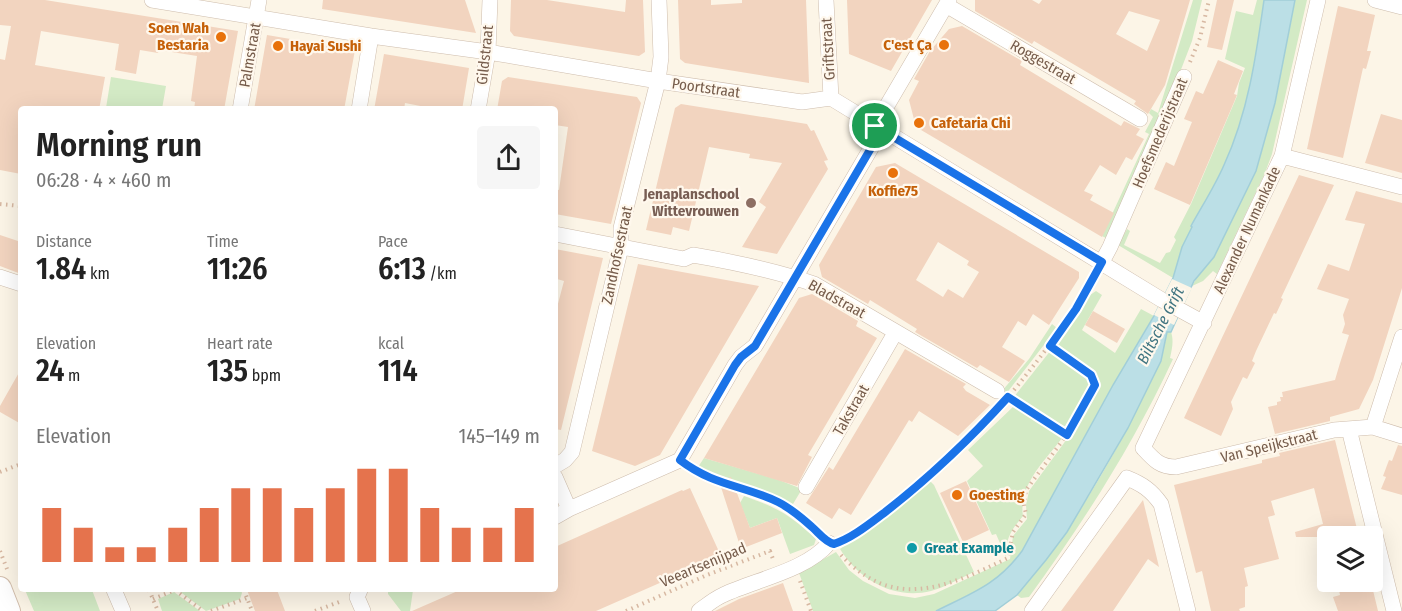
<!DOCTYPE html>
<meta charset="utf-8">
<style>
:root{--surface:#fff;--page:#f6f6f6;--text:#222;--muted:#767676;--accent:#e5734d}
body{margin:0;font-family:"Fira Sans Condensed",sans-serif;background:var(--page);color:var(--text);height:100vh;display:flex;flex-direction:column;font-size:22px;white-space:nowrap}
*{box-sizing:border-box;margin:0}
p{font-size:20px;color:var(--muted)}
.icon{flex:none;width:33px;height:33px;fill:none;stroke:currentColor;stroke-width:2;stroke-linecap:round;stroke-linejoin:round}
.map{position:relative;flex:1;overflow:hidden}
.drawer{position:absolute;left:18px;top:106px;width:540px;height:486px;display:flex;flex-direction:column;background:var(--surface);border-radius:6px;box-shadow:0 6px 24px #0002}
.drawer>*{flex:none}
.tools{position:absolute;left:1317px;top:526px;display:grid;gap:12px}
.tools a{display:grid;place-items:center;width:66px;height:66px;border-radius:6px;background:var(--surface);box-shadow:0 6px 24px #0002;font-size:30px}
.pin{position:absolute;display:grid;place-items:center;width:51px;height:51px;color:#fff;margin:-26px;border:3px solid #fff;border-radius:50%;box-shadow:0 2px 6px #0007}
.round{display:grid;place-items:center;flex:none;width:63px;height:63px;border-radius:6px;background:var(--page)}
.overview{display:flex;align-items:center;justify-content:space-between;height:102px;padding:0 18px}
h1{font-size:33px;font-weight:600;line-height:45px}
.figures{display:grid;grid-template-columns:repeat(3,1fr);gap:9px;height:102px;padding:6px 18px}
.figures div{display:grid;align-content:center}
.figures b{font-size:30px;font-weight:600}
.figures small{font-size:16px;font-weight:400}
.figures p{font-size:16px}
.chart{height:168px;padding:12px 18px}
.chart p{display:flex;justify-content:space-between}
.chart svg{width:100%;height:108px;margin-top:6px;stroke:var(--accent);stroke-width:6}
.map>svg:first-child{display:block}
.green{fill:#d3eac5}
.water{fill:#bbdfe6;stroke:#a1ced8;stroke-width:1.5}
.pier{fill:#fcf5e7}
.building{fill:#f2d4bf;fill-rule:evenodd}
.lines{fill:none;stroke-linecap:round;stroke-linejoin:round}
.street-casing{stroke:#cebdad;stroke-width:16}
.secondary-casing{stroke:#d3bfad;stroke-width:24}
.path{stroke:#d7b8a2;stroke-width:4;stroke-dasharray:1.5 4.5;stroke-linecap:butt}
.street{stroke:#fff;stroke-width:15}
.secondary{stroke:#fff;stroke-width:22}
.route-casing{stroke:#fff;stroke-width:12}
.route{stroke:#1a73e8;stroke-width:8}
.food-dot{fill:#e8710a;stroke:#fff8ed;stroke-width:2}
.education-dot{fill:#8d6e63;stroke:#fff8ed;stroke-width:2}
.culture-dot{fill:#0f9aa8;stroke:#fff8ed;stroke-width:2}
.labels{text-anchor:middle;stroke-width:4.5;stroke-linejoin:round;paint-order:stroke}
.food-label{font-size:15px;font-weight:bold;fill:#c56008;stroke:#fff8ed;text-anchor:start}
.street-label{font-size:15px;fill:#765c4b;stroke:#fff8ed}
.education-label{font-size:15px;font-weight:bold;fill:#785e54;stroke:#fff8ed;text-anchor:end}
.culture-label{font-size:15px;font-weight:bold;fill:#0d838f;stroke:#fff8ed;text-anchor:start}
.water-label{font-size:16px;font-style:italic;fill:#427682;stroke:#fff8ed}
</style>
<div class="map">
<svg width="1402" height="611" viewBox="0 0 1402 611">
<rect width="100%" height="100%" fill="#fcf5e7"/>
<path class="green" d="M1193,0H1202L1192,41L1182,67L1108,239L1102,236L1149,134L1145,132L1153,117L1149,113L1151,109L1158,113Z
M1257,0H1264C1256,57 1248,113 1224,165C1215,186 1202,206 1191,226L1192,227L1182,247L1173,278L1118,245L1127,229L1130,231L1124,245L1160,263L1166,253L1170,252L1176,240L1174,237L1191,204L1237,96L1239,83L1245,68L1225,59L1236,11L1253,15Z
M1295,0H1307L1272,154L1265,173L1217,274L1213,271L1203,281L1192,286L1239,206L1256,171L1275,103Z
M111,77L166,86L162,109L106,108Z
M1096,291L1102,295L1082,330L1115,353L1141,309L1154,316L1113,385L1022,551L1002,575L990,584L936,611H813L799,573L836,552L849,570L863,581L889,594L915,598L934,594L1010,559L1013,536L1027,519L1026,505L1029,491L1072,432L1096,391C1101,370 1069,357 1054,346L1074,321L1090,295Z
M1052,324L1057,328L1006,394L1002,391L1029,359Z
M1167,332H1171C1174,341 1172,349 1170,358L1173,359C1133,445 1085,520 1029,597L1021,598L1017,595C1067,535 1105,474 1139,405C1151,381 1163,359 1167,332Z
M1051,350L1087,376L1092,383L1091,390L1069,429L1013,398Z
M1015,405L1054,428L1062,438C1045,461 1018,485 1023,516C1012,529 1005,539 1006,557L996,534L992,535L967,481L983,466L968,450Z
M704,458L779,480L802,489L793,504L756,488L701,469L698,467Z
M930,481L934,485L974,572C960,578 946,587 931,591C894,600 859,580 840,549L868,529Z
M744,496C778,508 789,514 816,539L814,545L790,554L777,518L750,528L740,503Z
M25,590H92L100,611H34Z
M184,590H241L242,593L240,599L206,611L179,591Z
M388,590H413L410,611H401L388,594Z
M174,592L200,611H162L158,599Z"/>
<path class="water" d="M1264,0H1295L1275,103L1256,171L1214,257L1194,281L1171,332H1167L1161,361L1128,428L1067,532L1046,560L1017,595L995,611H936C972,593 997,585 1022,551L1113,385L1154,316L1173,278L1182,247L1192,227L1191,226C1202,206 1215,186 1224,165C1248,113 1256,57 1264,0Z"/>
<path class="pier" d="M1172,279L1192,288L1174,325L1154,315Z"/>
<path class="building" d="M0,0H45L238,31L224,110H194L195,102L191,101L197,56L159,50L158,53L140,50L136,74L115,70L119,44L41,31L35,65L105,77L99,110H21V174L0,170V59L5,60L11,26L0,25Z
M323,0H465L476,33L322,9Z
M511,0H547L625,12L626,0H643L645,52L639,56L514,36L510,31Z
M678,0H711V5L742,3V0H806L809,83L685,63L680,59Z
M847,0H932L891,71L849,54Z
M975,0H1032L1039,4L1042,0H1190L1165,85L1148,114L1134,104L1136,101L1034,41L1032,44L975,11ZM1129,11L1160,20L1147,51L1116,34Z
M1217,0H1234L1222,50L1207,47Z
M1338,6L1375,15L1367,51H1371L1366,69L1363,68L1343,158L1307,149Z
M962,26L1022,61L1020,65L1121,126L1124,121L1140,129L1136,135L1144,139L1132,160L1126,157L1116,175L1100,165L1084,191L1093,195L1090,200L1114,213L1102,237L916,127L909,100L919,81L914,79L930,51L949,29Z
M267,35L355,50L344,110H254Z
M384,54L469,68L462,110H441L405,103L404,110H374Z
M1218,60L1243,71L1234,94L1237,95L1232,107L1190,205L1154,189L1166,162L1174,166L1192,122L1184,119L1196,91L1203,94Z
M508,77L637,97L641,103L611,224L555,214V189L559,190L568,127L555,125V110H497L502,81Z
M681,104L807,124L811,131L814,130L828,160L824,161L828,169L777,254L742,247L766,207L759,202L782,163L749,158L750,154L709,147L689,231L673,227L671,235L646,230L675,108Z
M1381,114L1402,120V173L1365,163Z
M895,163L1079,272V278L1049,325L1033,314L1026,326L1018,321L1002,347L1025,361L1009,382L980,365L977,368L915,332L917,329L870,300L868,304L822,277L819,265L876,167ZM938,242L969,261L967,265L979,272L963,298L948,289L943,297L916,280Z
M1299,175L1334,185L1281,298L1283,299L1276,314L1274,313L1256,351L1252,361L1255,363L1247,379L1243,377L1231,402L1233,409L1221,436L1184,418Z
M1356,191L1402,203V288L1373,380L1359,409L1330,417V421L1275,434L1268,407L1277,405V402L1281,401L1280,397H1283L1282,392L1335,380L1340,363L1349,335L1342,333L1345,324L1343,315L1349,299L1317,289L1328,264L1349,271L1365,224L1345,220Z
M0,235L21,242V274L0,266Z
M555,249L603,258L561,430L555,429V315L564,281L557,279L558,275H555Z
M638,264L759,286L660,455L635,466L592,451Z
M812,294L858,321L856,326L877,338L808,455L812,457L797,486L704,458L799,298Z
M1093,311L1125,329L1117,343L1085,325Z
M905,349L966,384L963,387L966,391L990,405L958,436L919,411L912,422L909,420L851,515L839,508L832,519L806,503L829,467L833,470Z
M21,369V424L0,412V406Z
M1335,440L1359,537H1296L1295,532L1323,524L1314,488L1271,501L1275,515L1268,517L1279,559L1244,568L1248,586L1245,587V607L1239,609L1240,611H1211L1202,571L1196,573L1174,485L1262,463V460L1280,456L1279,453Z
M1398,445L1402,446V495L1381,489L1386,477L1383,476L1389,460L1392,461Z
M731,477L750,528L777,518L782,533L741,549L719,481Z
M966,481L989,530L963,542L940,493Z
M690,488L721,556L596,611H412L460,590H555V547L682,490L683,491Z
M1143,500L1159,567L1148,559L1113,611H1061Z
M1337,582H1371L1378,611H1338L1333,597L1340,595Z
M783,583L793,611H715L739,599Z
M247,590H277L285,611H255Z"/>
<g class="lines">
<defs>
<path id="street" d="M152,0L371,36L488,52L658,81L802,102L831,98L1162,300L1204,323
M826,0L831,98
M1318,0L1282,156L1143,448C1154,460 1160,467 1176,467L1334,430L1373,427L1402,436
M1375,0L1402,7
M946,5L1140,119
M240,110L259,0
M359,110L371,36
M478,110L488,52L490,0
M1282,156L1402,187
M555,234L684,259L693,255C734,262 774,270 814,284L997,391
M1102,262L1110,247L1184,77
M0,277L21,284
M1373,427L1402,337
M1349,429L1394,611
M555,466L565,460L572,452L621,247V228L658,81L661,57L659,0
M555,477L569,509
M806,487L895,333
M555,517L569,509L680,460L735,365L741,357L755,346L874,143L875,126L949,0
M114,590L123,611
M360,590L357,597L363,611
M699,611C707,605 714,599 723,595C754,580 806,571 829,543
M1032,611L1127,478C1142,484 1151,490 1161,504L1188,611"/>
<path id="secondary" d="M0,588L9,611"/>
</defs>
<use href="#street" class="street-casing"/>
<use href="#secondary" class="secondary-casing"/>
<path class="path" d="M1190,62L1200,38L1209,0
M0,204L21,206
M1014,390C1045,352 1070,319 1094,276
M1010,398L1067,435
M692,469C715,487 749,491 776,502C791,508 806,521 818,532
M0,472L21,464
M844,541C902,506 955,457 999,407
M0,551L7,569
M841,555C893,611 946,588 1008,558L1013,532L1026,514L1024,505L1026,490L1071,429L1095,385L1091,375L1050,346
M800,581L811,611
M149,590L158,611
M175,590L203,611
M244,590L252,611
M153,599L175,590
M211,611L247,598
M315,611L342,601
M626,611L707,575L770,551L773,559"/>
<use href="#street" class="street"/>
<use href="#secondary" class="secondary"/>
</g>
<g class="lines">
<defs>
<path id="route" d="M875,126L1102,262L1076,309L1050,346L1091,375L1095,385L1067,435L1008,397C970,439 929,478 884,513C868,525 852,538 834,544C825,542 819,533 812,527C802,518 790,508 778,502C743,485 714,486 680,460L735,365L741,357L755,346L874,143Z"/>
</defs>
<use href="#route" class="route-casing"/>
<use href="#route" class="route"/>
</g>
<g class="food-dot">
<circle cx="221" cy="37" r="6"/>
<circle cx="944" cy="45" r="6"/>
<circle cx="278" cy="46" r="6"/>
<circle cx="919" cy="123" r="6"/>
<circle cx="893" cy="173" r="6"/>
<circle cx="957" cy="495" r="6"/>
</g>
<circle class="education-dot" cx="751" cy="203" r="6"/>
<circle class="culture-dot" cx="912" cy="548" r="6"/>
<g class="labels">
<g class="food-label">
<text x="209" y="33" text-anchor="end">Soen Wah<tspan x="209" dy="17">Bestaria</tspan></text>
<text x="932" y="50" text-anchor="end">C'est Ça</text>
<text x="290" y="51">Hayai Sushi</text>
<text x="931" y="128">Cafetaria Chi</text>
<text x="893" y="196" text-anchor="middle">Koffie75</text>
<text x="969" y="500">Goesting</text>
</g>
<g class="street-label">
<text transform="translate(828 49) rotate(-93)" y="5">Griftstraat</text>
<text transform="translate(250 55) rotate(-80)" y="5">Palmstraat</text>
<text transform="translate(485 55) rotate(-84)" y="5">Gildstraat</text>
<text transform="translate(1043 62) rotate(30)" y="5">Roggestraat</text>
<text transform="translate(706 88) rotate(8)" y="5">Poortstraat</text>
<text transform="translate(1160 133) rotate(-67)" y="5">Hoefsmederijstraat</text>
<text transform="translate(1247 230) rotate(-65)" y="5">Alexander Numankade</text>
<text transform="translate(617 255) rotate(-78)" y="5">Zandhofsestraat</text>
<text transform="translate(837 299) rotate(29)" y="5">Bladstraat</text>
<text transform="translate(851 410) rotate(-60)" y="5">Takstraat</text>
<text transform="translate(1269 446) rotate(-14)" y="5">Van Speijkstraat</text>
<text transform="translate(703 565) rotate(-23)" y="5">Veeartsenijpad</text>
</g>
<g class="education-label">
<text x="739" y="199">Jenaplanschool<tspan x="739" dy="17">Wittevrouwen</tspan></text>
</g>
<g class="culture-label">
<text x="924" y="553">Great Example</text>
</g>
<g class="water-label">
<text transform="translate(1160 325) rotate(-63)" y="6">Biltsche Grift</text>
</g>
</g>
</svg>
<div class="tools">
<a><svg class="icon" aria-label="layers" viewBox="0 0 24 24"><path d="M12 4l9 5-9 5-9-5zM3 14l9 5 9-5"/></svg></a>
</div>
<div class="pin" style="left:875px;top:126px;background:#1e9e55"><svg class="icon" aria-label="arrive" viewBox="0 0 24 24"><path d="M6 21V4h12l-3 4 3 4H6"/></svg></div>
<section class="drawer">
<div class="overview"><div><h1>Morning run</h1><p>06:28 · 4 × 460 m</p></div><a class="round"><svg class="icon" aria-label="share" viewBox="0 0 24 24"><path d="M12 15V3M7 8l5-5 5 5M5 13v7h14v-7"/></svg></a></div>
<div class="figures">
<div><p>Distance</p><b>1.84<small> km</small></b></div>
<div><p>Time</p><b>11:26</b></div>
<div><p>Pace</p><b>6:13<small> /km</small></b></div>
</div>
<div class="figures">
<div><p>Elevation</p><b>24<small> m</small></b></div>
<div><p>Heart rate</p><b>135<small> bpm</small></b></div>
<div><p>kcal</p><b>114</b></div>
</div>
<div class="chart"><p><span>Elevation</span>145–149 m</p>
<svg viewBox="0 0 160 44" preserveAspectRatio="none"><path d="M5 44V22M15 44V30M25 44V38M35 44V38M45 44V30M55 44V22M65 44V14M75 44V14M85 44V22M95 44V14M105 44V6M115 44V6M125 44V22M135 44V30M145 44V30M155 44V22"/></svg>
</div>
</section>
</div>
